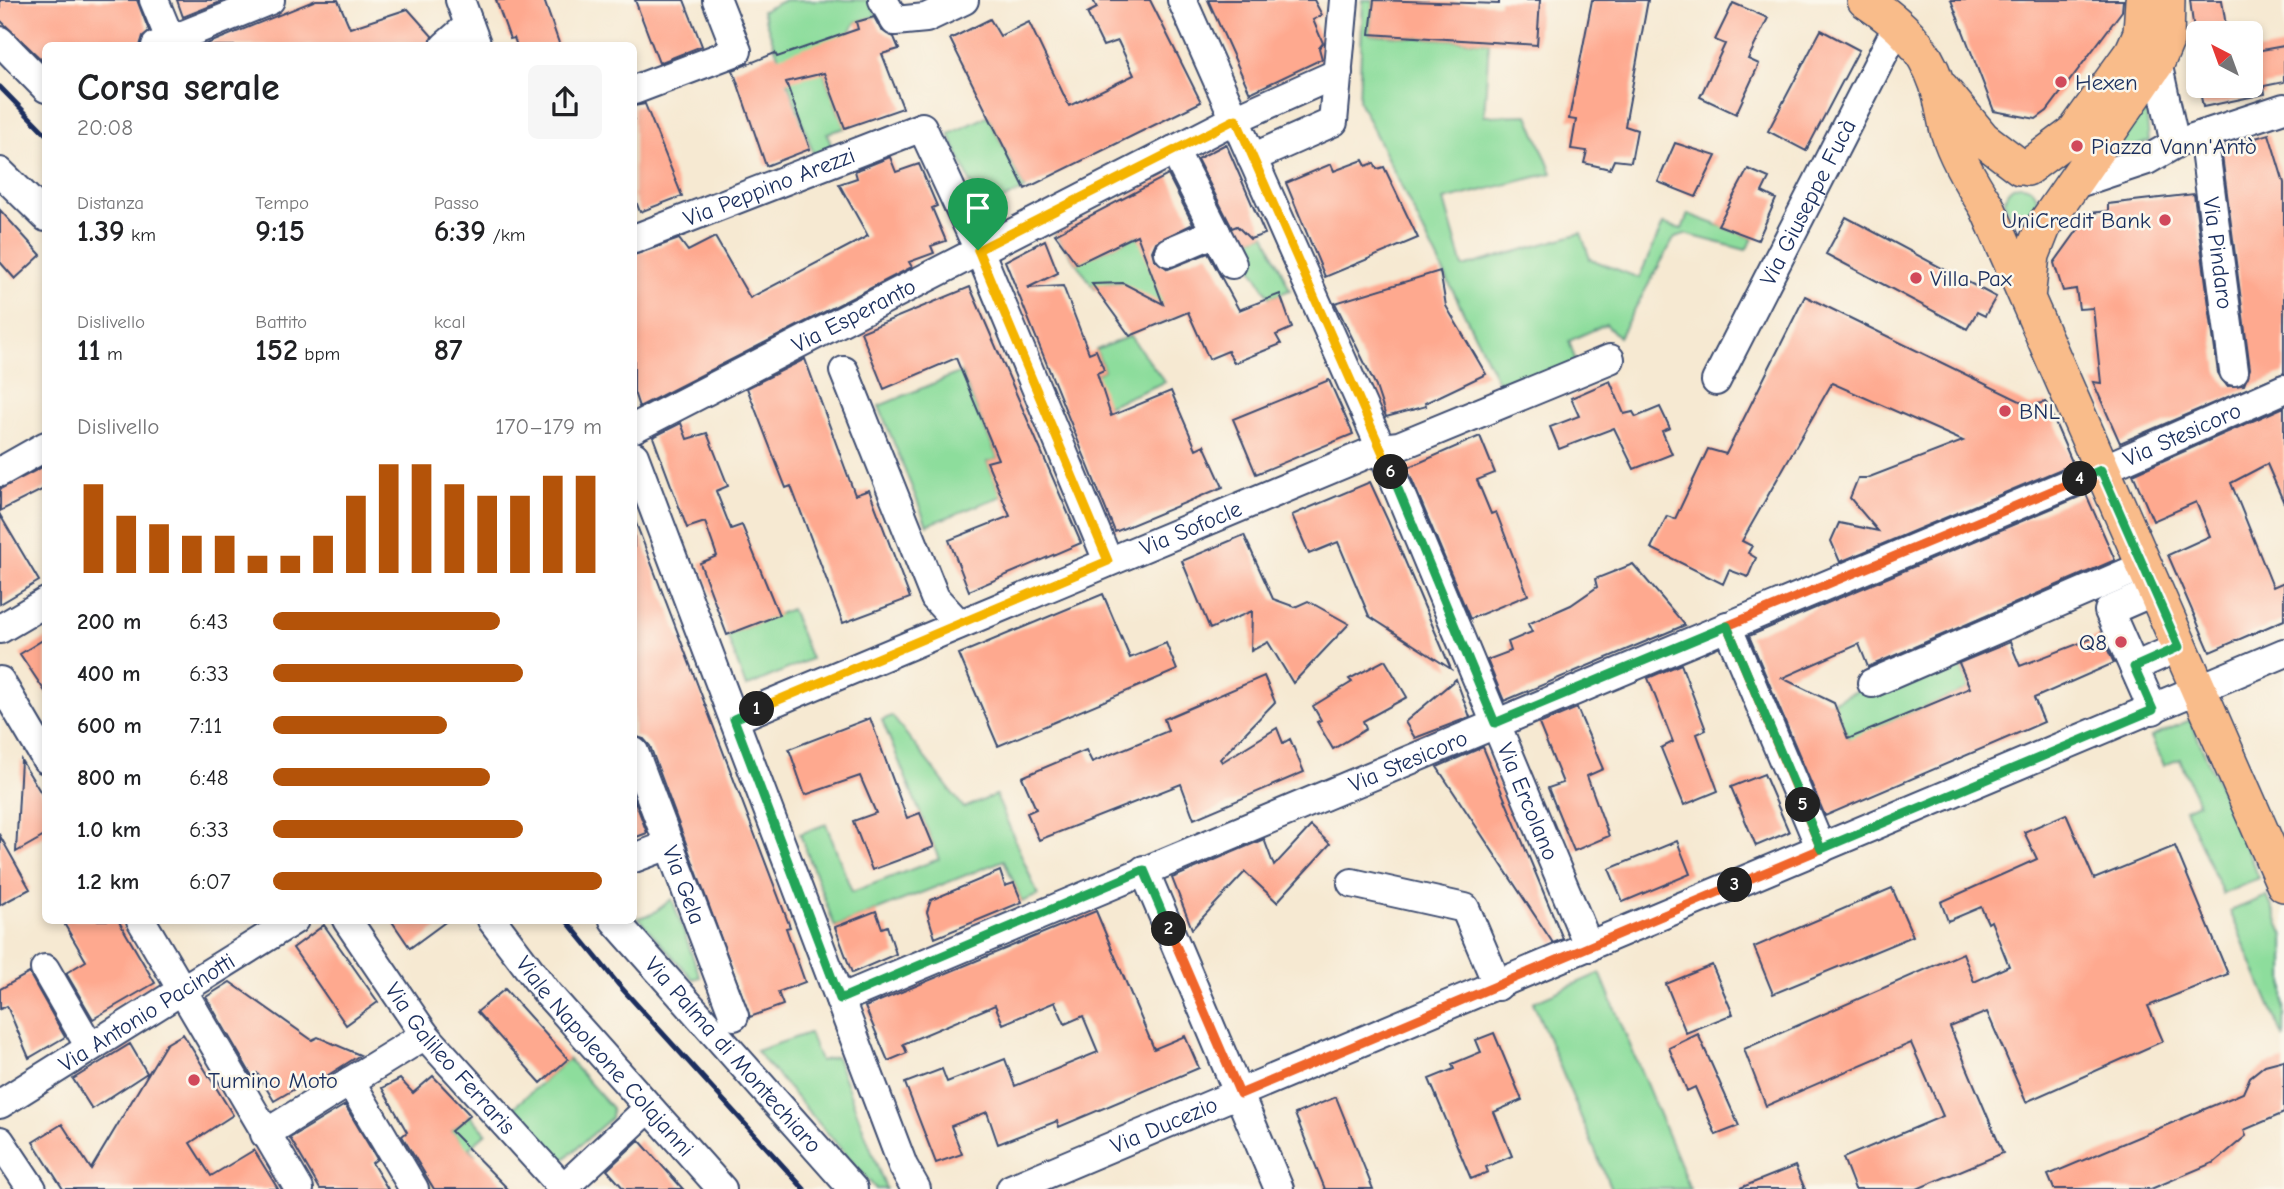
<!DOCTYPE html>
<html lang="it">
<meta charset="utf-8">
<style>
:root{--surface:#fff;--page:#f6f6f6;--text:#202124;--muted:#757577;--accent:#b45309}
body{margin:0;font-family:"Comic Neue",sans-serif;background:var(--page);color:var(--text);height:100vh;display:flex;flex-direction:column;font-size:26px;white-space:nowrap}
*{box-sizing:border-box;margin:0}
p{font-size:23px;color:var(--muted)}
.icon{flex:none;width:38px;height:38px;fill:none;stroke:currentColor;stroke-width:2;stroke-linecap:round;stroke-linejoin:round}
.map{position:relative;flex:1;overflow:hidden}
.sheet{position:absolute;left:42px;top:42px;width:595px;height:882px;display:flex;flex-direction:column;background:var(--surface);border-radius:10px;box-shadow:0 4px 10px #0003}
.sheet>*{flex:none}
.needle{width:46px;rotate:319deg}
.tools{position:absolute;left:2186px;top:21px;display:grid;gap:14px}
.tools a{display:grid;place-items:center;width:77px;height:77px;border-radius:10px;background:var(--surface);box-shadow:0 4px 10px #0003;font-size:35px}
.pin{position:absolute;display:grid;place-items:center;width:60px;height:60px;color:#fff;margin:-72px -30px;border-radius:50% 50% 50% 0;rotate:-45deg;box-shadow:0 0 7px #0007}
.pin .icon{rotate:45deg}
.km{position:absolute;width:35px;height:35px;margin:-18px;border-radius:50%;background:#222;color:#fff;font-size:19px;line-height:35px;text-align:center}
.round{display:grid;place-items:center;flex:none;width:74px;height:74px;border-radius:10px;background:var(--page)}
.overview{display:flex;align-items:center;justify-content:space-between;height:119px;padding:0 35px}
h1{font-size:38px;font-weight:800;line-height:52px}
.metrics{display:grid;grid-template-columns:repeat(3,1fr);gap:10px;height:119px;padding:7px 35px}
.metrics div{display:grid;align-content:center}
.metrics b{font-size:30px;font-weight:800}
.metrics small{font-size:19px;font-weight:400}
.metrics p{font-size:19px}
.chart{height:196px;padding:14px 35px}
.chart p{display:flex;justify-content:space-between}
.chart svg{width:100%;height:126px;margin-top:7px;stroke:var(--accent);stroke-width:6}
ul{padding:0 35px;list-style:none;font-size:23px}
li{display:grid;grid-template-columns:112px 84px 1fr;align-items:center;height:52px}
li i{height:18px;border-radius:9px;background:var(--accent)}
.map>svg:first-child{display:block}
.green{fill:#8ddd9c;stroke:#54867d;stroke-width:2}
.building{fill:#fea98f}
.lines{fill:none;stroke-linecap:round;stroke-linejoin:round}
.minor-casing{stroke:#3c4b6f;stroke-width:32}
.major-casing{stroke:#3c4b6f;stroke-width:38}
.minor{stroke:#fff;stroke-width:28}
.major{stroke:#f9bc8a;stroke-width:35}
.rail{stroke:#1b2f5e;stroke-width:5}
.split-1-casing{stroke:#fff;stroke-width:14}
.split-2-casing{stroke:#fff;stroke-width:14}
.split-3-casing{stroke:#fff;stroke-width:14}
.split-4-casing{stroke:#fff;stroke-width:14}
.split-5-casing{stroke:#fff;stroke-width:14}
.split-6-casing{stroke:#fff;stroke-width:14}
.split-7-casing{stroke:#fff;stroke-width:14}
.split-1{stroke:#f5b400;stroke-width:9}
.split-2{stroke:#22a559;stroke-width:9}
.split-3{stroke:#f0652b;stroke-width:9}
.split-4{stroke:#f0652b;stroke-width:9}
.split-5{stroke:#22a559;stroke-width:9}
.split-6{stroke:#22a559;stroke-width:9}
.split-7{stroke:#f5b400;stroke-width:9}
.poi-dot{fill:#d1495b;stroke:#fbf7ec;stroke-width:2.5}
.labels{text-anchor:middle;stroke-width:5;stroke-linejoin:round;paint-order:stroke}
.poi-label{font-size:23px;fill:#1b2f5e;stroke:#fbf7ec;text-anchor:start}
.street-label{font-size:23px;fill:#1b2f5e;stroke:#fbf7ec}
</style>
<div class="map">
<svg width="2284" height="1189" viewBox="0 0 2284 1189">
<rect width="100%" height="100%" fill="#fbf7ec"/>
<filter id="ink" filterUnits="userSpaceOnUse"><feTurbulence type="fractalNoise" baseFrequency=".0143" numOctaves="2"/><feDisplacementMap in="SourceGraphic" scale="14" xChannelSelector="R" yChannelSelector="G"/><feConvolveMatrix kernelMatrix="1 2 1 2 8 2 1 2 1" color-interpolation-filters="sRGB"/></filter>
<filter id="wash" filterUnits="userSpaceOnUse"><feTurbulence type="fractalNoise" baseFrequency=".00686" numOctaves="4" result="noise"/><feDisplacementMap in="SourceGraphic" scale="28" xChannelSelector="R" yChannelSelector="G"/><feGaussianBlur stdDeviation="1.57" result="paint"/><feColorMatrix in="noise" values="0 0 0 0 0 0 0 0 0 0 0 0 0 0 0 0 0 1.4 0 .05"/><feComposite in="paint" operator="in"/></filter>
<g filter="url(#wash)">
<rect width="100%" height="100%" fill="#f6e9d2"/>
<path class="green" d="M785,0H868L877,16L856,22L824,73L845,128L827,133L833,151L815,158L762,11Z
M1363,0H1374L1370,34L1489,42L1484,116L1528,115L1552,173L1444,200L1463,267L1581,233L1590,259L1639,278L1663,224L1682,229L1688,214L1753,238L1746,250L1685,234L1675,237L1619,337L1606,324L1569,341L1576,362L1503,392L1359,101Z
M2145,99L2149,141L2104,158Z
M988,116L1025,189L983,210L949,134Z
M2005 201a16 16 0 1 1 32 0a16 16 0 1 1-32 0Z
M1072,226L1091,241L1097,254L1137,235L1179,315L1156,325C1141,300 1128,270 1095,289L1055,234Z
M1237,226L1250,239L1265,234L1290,290L1270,298L1228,229Z
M1130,336L1165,382L1107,406L1094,375L1104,370L1096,350Z
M961,372L998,459L987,462L1002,496L927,525L879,406Z
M791,609L811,659L746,687L727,635Z
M1947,660L1950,665L1958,661L1970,688L1882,725L1853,750L1832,702L1868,686Z
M892,716L964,808L996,795L1038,895L1022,902L1004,860L835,927L800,834L826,824L852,892L939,859L882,720Z
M2190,720L2259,878L2223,894L2185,809L2198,803L2180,759L2164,765L2151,737Z
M2267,896L2284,936V1039L2230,911Z
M672,899L700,977L693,979L638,918L652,914Z
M1600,973L1690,1189H1611L1533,1002Z
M809,1033L820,1061L836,1057L886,1189H876L756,1051Z
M568,1059L612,1108L611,1118L561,1162L513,1108Z
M470,1115L486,1133L469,1148L475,1155L434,1189H426L416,1173L463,1145L451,1131Z"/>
<g id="blocks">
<path class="building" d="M0,0H137L149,31L143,36L140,46H46V64L0,20Z
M177,0H223V1L183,17Z
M316,0H338L350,28L408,9L432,36L429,46H202Z
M496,0H544L560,46H517L514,38L510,39Z
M635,0H684L702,46L659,63Z
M1093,0H1150L1201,102L1025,189L950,39L990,19L1000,36L1029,22L1069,106L1134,75L1118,41L1103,46L1087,13L1097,8Z
M1208,0H1314L1322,15L1313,20L1323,43L1319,48L1322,59L1250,93Z
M1374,0L1499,4V0H1540L1537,45L1370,34Z
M1592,0H1648L1625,126L1637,130L1631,162L1614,160L1610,169L1584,163L1587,151L1571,149L1576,120L1569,119Z
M1951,0H2123L2122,11L2047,111L2036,119L1994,111Z
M2190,0H2222L2226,26L2194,32Z
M1733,3L1768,18L1748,59L1759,64L1736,114L1700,97L1725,44L1715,40Z
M874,17L881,30L894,37L899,49L882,54L903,108L845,128L824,73L786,82L810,149L766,166L733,70L775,53L777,57L858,29L856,22Z
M1821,30L1859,50L1806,151L1768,131Z
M2284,46V82L2264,86L2265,94L2203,107L2199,86H2250V52Z
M645,104L682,196L640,212L634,196V106Z
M2269,134L2284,183V373L2120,443L2093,382L2101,383L2093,308L2079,309L2076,289L2063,291L2054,263L2090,213L2108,211V204L2194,194L2218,373L2227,386L2244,385L2250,369L2221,148Z
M1675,143L1716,156L1696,197L1658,182Z
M1226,144L1265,234L1250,239L1237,226L1232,228L1197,159Z
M890,157L896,172L919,164L937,206L932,208L946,241L931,246L934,253L909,262L912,267L639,407L634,392V255L679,239L688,251L715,237L750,298L868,236L839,184L857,178L855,171Z
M1363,160L1366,166L1374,163L1377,169L1384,167L1418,238L1325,277L1286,183L1331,164L1334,171Z
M1748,169L1769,178L1762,192L1776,199L1758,240L1718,225Z
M1168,175L1193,224L1156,242L1152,251L1154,259L1168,269L1208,253L1239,310L1280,294L1292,328L1276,335L1281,344L1234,363L1228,351L1209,359L1188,312L1130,336L1092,284L1123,283L1163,304L1137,235L1077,264L1055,234Z
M0,210L41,255L15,279L0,262Z
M1846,217L1996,297L1985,316L1977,312L1967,329L1826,254Z
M1045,240L1058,273L1027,288L1063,286L1089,353L1096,350L1104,370L1097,373L1111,416L1171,391L1196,449L1204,445L1223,487L1115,532L1005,261Z
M1440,271L1446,306L1486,374L1425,403L1426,406L1386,417L1375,384L1335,303Z
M970,287L1081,543L969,591L949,540L1010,516L987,462L998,459L956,358L884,389L861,332Z
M1805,296L2030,406L2046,402L2073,464L1840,562L1831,541L1839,523L1878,531L1850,498L1858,478H1867L1963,441L1832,383L1742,541L1752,546L1748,553L1756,558L1748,577L1729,570L1723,584L1651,548L1667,516L1675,519L1708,449L1726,454Z
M805,359L855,495L869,490L910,598L843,623L791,486L786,488L747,388Z
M1329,380L1353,434L1256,474L1233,419Z
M1610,381L1624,414L1633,412L1636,417L1660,407L1670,428L1662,431L1672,454L1634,469L1614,428L1559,449L1550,427L1579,416L1571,398Z
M2284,407V503L2267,464L2231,483L2273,587L2284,582V620L2210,652L2168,555L2210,536L2196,502L2153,521L2133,474Z
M681,423L687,439L707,433L728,486L716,491L731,529L742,525L779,615L727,635L700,563L717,556L705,522L687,528L653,437Z
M1480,436L1495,473L1477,480L1491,514L1496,512L1528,595L1470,619L1407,468Z
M46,465V488L0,511V489Z
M1370,482L1388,521L1451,669L1369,616L1338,542L1309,554L1292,515Z
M2086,494L2115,560L1868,667L1859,644L1782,678L1834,703L1848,739L1970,688L1959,663L2010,642L2020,666L2101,635L2114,663L2034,698L2044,722L1825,816L1749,636Z
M0,515L39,581L0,604Z
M634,518L790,927L786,928L805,982L778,992L783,1005L750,1017L650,746L644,739L634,736Z
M1244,535L1273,599L1295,607L1308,601L1349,624L1293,683L1268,642L1251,651L1252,611L1210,629L1182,561Z
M1633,564L1685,625L1504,701L1487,660L1511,651L1508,642L1532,632L1528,624L1571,605L1597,587L1595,579Z
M1103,594L1130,658L1166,643L1177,670L998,746L959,654Z
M46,638V693L20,654Z
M1385,660L1407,697L1363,721L1366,729L1333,749L1317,722L1321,720L1313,706L1352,682L1349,679Z
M1681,664L1706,730L1697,734L1718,791L1684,805L1661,748L1673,742L1648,678Z
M1264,676L1275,702L1220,759L1222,762L1277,728L1283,743L1290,739L1304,772L1194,819L1181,784L1039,840L1027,813L1036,809L1022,777L1086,750L1092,762L1168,731L1164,719Z
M1456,679L1470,717L1415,738L1405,722Z
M1577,708L1603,769L1587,776L1609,836L1574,851L1548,788L1563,783L1539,724Z
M870,718L907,818L920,813L934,847L872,870L853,821L876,813L860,776L805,795L789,749Z
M1483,747L1563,939L1553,943L1437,767Z
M21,760L46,801V835L16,852Z
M1764,774L1789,832L1756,846L1731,787Z
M634,798L647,833L634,838Z
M2066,814L2094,879L2175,846L2228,974L2148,1006L2163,1041L2026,1102L1987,1012L1950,1027L2003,1153L1917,1189H1855L1843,1158L1943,1116L1911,1043L1766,1106L1744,1049L1963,953L1974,982L2009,966L1991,921L1988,923L1981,907L1948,921L1941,902L2037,859L2024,832Z
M1311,826L1330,844L1277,902L1245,872L1192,929L1172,878L1264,839L1274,866Z
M0,836L30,889L0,905Z
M1677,841L1690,874L1623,902L1609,869Z
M1000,871L1005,886L1014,883L1022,902L935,938L927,912L931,900Z
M1892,888L1913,936L1773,994L1754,947Z
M876,911L882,928L887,926L896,954L852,973L835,927Z
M1096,911L1154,1049L1185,1036L1199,1068L1059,1127L1057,1121L998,1144L987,1112L951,1126L962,1154L936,1163L905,1083L942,1069L947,1082L1005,1059L1015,1086L1098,1052L1083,1016L1065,1024L1055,1002L1003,1024L995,1005L903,1044L907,1053L888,1061L865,1007Z
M62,920H118L155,983L93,1019L66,973L86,961Z
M391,920H448L410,948Z
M324,925L378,1002L346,1025L293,948Z
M1712,965L1733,1014L1686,1033L1666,984Z
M29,973L65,1037L29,1058L7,1006L0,1009V989Z
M230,982L312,1040L318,1037L360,1055L317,1082L315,1077L274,1101L257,1073L252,1076L206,997Z
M505,989L568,1059L541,1083L477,1012Z
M1494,1033L1522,1100L1494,1112L1512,1156L1486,1167L1488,1172L1471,1179L1429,1079L1454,1069L1452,1064L1481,1052L1476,1040Z
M183,1034L233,1115L190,1143L211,1176L254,1150L278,1189H63L33,1142L62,1124L91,1169L166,1044Z
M1698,1034L1739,1126L1716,1135L1695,1087L1687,1091L1669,1048Z
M130,1044L147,1073L92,1109L73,1079Z
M2284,1060V1113L2244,1130L2246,1136L2215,1162L2151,1189H2054L2048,1175L2243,1093L2250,1077L2265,1065Z
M433,1076L470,1115L451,1131L508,1189H434L402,1136L407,1132L382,1088L400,1079L413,1093Z
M1336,1097L1373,1189H1325L1295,1114Z
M345,1105L377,1159L372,1163L388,1189H320L290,1138Z
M639,1140L683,1189H624L607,1170Z
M1795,1166L1805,1189H1740V1188Z"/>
</g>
</g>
<g filter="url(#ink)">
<use href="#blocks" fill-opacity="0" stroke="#3c4b6f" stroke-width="2"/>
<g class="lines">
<defs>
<g id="minor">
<path d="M154,0L173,46"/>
<path d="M460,0L477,46"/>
<path d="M883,0L895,21L926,18L964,0"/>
<path id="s1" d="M1182,0L1381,448L1589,947"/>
<path d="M0,41L46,88"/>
<path d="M156,46L270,0"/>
<path d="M445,46L469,25"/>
<path d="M634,90L737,51L717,0"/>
<path id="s2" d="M2203,135L2234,371"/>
<path d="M2187,140L2284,108"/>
<path d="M1174,150L1232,264"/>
<path d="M1252,158L1333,122L1344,0"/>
<path d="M0,172L46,217"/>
<path d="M2072,185L2147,160L2175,144L2157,62"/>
<path id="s3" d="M634,239L922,127L979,250L1108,561"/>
<path d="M1169,252L1216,232"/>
<path d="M844,371L935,598L959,624"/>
<path id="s4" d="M1716,381L1899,23"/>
<path id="s5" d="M634,428L1235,119L1338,73"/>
<path d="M634,456L903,1166L916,1189"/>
<path d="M0,472L46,446"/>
<path d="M1727,626L1821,849"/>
<path d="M0,629L46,602"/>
<path d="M2134,667L2179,647"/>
<path d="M0,681L46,759"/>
<path d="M1872,683L2143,566"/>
<path d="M2153,710L2109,611L2155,591"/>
<path id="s6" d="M734,719L1381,448L1399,446L1610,359"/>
<path id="s7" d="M634,752L734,1016"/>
<path d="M634,858L669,845"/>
<path d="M1144,870L1279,1189"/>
<path d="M1352,883L1465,908L1498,986"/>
<path d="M141,920L299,1189"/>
<path id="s8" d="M347,920L425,1035L564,1189"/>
<path id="s9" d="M492,920L548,994L722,1189"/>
<path id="s10" d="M614,920L853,1189"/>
<path d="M45,969L90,1047"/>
<path id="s11" d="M840,999L2101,470L2284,389"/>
<path d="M350,1081L414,1189"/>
<path id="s12" d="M0,1104L294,920"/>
<path d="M265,1134L425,1035"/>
<path d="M0,1141L32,1189"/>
<path d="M562,1189L648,1109"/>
<path id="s13" d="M1011,1189L2284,653"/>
</g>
<path id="major" d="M1865,0C1898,22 1924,45 1937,84C1942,99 1944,115 1948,131C1956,157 1972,184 1987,207L2284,884
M1941,88L1983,139L2020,167
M2027,168L2074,133L2133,51L2141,33L2143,0
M2027,298L2032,255L2043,227L2157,62L2166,41L2167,0"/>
</defs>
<use href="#minor" class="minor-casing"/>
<use href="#major" class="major-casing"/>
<use href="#minor" class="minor"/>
<use href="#major" class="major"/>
<path class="rail" d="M0,87L46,134
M566,920L618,984L804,1189"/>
</g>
</g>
<g class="lines" filter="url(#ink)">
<defs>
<path id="split-1" d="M757,709L1108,561L978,250"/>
<path id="split-2" d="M757,709L734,719L840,999L1144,870L1169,929"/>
<path id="split-3" d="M1169,929L1240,1094L1735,885"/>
<path id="split-4" d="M1735,885L1821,849L1727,626L2080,479"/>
<path id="split-5" d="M1803,805L1821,849L2153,710L2134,667L2179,647L2101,470L2080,479"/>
<path id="split-6" d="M1391,472L1495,723L1727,626L1803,805"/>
<path id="split-7" d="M978,250L1236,119L1391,472"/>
</defs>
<use href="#split-1" class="split-1-casing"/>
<use href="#split-2" class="split-2-casing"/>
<use href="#split-3" class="split-3-casing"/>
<use href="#split-4" class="split-4-casing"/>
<use href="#split-5" class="split-5-casing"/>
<use href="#split-6" class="split-6-casing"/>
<use href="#split-7" class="split-7-casing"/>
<use href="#split-1" class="split-1"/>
<use href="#split-2" class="split-2"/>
<use href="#split-3" class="split-3"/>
<use href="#split-4" class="split-4"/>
<use href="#split-5" class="split-5"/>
<use href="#split-6" class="split-6"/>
<use href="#split-7" class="split-7"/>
</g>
<g class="poi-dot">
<circle cx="2061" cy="82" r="7"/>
<circle cx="2077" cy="146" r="7"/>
<circle cx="2165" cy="220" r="7"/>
<circle cx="1916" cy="278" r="7"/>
<circle cx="2005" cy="411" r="7"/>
<circle cx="2121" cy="642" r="7"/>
<circle cx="194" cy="1080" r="7"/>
</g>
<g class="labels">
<g class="poi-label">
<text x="2075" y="90">Hexen</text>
<text x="2091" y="154">Piazza Vann'Antò</text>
<text x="2151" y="228" text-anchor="end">UniCredit Bank</text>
<text x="1930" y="286">Villa Pax</text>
<text x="2019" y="419">BNL</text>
<text x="2107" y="650" text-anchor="end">Q8</text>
<text x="208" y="1088">Tumino Moto</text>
</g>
<g class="street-label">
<text dy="8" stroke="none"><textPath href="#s3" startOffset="145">Via Peppino Arezzi</textPath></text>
<text dy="8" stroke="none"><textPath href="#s4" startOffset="201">Via Giuseppe Fucà</textPath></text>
<text dy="8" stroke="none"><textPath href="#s2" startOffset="119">Via Pindaro</textPath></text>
<text dy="8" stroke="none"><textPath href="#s5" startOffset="247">Via Esperanto</textPath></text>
<text dy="8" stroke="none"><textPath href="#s11" startOffset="1456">Via Stesicoro</textPath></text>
<text dy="8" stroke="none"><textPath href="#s6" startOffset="495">Via Sofocle</textPath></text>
<text dy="8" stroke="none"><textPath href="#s11" startOffset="616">Via Stesicoro</textPath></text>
<text dy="8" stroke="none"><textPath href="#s1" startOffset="873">Via Ercolano</textPath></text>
<text dy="8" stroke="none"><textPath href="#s7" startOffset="142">Via Gela</textPath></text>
<text dy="8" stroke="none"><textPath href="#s12" startOffset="173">Via Antonio Pacinotti</textPath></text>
<text dy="8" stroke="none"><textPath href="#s10" startOffset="180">Via Palma di Montechiaro</textPath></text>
<text dy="8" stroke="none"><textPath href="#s9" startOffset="177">Viale Napoleone Colajanni</textPath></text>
<text dy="8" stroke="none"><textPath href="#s8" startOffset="173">Via Galileo Ferraris</textPath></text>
<text dy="8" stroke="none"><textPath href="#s13" startOffset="166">Via Ducezio</textPath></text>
</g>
</g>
</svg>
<div class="tools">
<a><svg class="needle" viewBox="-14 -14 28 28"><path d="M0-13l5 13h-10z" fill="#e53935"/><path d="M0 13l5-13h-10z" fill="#757577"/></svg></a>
</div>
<div class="pin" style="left:978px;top:250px;background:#1e9e55"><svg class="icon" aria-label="arrive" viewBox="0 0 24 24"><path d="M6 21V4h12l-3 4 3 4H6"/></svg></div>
<b class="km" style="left:757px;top:709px">1</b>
<b class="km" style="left:1169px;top:929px">2</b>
<b class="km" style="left:1735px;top:885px">3</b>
<b class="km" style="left:2080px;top:479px">4</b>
<b class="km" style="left:1803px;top:805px">5</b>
<b class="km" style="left:1391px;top:472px">6</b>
<section class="sheet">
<div class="overview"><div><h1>Corsa serale</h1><p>20:08</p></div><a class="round"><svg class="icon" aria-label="share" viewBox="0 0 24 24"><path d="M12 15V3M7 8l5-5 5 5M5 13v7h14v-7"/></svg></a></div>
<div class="metrics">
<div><p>Distanza</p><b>1.39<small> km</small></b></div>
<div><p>Tempo</p><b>9:15</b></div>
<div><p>Passo</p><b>6:39<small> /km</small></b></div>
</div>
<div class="metrics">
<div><p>Dislivello</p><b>11<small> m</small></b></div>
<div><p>Battito</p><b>152<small> bpm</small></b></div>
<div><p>kcal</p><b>87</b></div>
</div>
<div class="chart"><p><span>Dislivello</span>170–179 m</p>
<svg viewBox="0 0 160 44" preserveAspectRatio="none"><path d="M5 44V13M15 44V24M25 44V27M35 44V31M45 44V31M55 44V38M65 44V38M75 44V31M85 44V17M95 44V6M105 44V6M115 44V13M125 44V17M135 44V17M145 44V10M155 44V10"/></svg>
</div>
<ul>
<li><b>200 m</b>6:43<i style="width:69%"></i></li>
<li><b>400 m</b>6:33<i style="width:76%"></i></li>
<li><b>600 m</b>7:11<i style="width:53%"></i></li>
<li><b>800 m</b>6:48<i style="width:66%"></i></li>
<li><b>1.0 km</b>6:33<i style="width:76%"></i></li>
<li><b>1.2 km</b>6:07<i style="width:100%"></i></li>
</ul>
</section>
</div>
